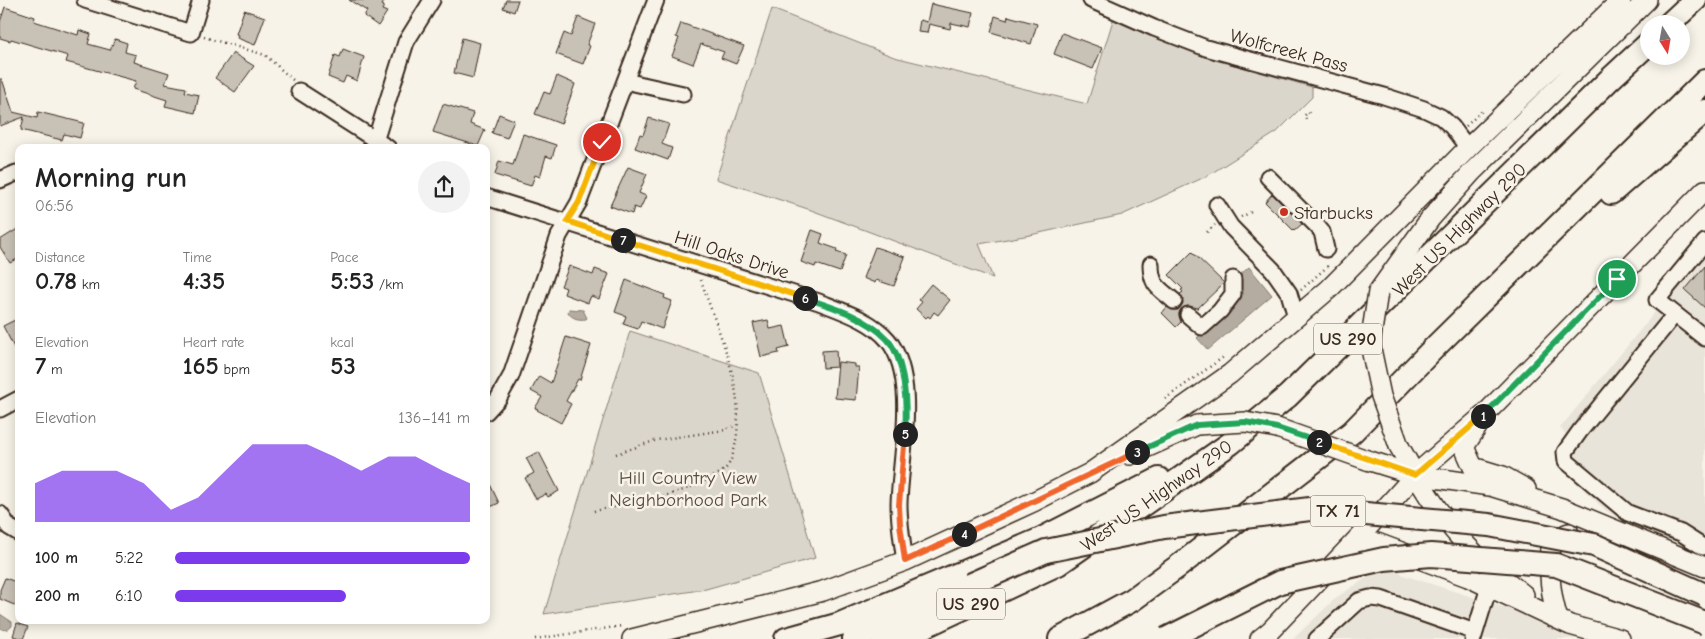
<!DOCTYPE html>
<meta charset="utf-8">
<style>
:root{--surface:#fff;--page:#f2f2f2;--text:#222;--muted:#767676;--accent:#7c3aed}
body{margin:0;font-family:"Comic Neue",sans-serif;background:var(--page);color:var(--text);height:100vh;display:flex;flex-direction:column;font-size:19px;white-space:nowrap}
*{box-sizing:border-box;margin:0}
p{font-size:16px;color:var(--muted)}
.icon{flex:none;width:28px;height:28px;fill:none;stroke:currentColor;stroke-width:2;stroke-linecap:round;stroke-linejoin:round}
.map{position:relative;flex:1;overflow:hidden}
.side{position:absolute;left:15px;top:144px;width:475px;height:480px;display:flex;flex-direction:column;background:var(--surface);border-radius:10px;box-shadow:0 2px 12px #0003}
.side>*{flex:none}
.needle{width:32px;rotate:169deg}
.fabs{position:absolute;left:1640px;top:15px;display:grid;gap:10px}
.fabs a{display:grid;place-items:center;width:50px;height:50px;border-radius:50%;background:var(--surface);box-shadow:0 2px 12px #0003;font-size:25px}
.pin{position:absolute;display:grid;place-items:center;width:42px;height:42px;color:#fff;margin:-21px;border:2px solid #fff;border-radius:50%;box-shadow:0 1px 5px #0007}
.km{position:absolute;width:25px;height:25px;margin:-12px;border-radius:50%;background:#222;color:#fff;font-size:14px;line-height:25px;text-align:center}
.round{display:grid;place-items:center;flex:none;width:52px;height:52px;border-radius:26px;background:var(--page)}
.overview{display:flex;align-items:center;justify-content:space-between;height:85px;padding:0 20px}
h1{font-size:28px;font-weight:700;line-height:38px}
.figures{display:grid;grid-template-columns:repeat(3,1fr);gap:8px;height:85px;padding:5px 20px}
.figures div{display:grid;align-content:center}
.figures b{font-size:25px;font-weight:700}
.figures small{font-size:14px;font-weight:400}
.figures p{font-size:14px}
.chart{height:140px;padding:10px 20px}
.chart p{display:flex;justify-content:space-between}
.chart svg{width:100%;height:90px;margin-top:5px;fill:var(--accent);opacity:.7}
ul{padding:0 20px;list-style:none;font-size:16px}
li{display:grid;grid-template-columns:80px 60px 1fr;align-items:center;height:38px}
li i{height:12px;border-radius:6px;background:var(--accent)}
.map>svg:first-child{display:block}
.built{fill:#e9e4d9}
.green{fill:#dbd6cb;stroke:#8b8074}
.water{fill:#b4aca0;stroke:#84786c}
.building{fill:#c8c1b6;stroke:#3b2a1e}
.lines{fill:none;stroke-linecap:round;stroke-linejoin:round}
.minor-casing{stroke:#3b2a1e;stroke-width:19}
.major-casing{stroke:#3b2a1e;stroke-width:22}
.highway-casing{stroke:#3b2a1e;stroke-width:26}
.path{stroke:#3b2a1e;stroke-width:2.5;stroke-dasharray:1 4;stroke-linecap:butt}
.minor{stroke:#f7f3e8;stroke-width:15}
.major{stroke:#f7f3e8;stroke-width:19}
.highway{stroke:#f7f3e8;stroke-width:22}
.major-bridge-casing{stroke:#3b2a1e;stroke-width:22;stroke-linecap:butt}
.highway-bridge-casing{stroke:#3b2a1e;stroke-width:26;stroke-linecap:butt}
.major-bridge{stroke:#f7f3e8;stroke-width:19}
.highway-bridge{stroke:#f7f3e8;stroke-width:22}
.split-1-casing{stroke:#fff;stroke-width:10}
.split-2-casing{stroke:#fff;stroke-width:10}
.split-3-casing{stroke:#fff;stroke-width:10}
.split-4-casing{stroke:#fff;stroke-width:10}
.split-5-casing{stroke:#fff;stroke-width:10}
.split-6-casing{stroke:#fff;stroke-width:10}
.split-7-casing{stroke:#fff;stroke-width:10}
.split-8-casing{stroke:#fff;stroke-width:10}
.split-1{stroke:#22a559;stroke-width:6}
.split-2{stroke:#f5b400;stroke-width:6}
.split-3{stroke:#22a559;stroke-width:6}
.split-4{stroke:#f0652b;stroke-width:6}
.split-5{stroke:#f0652b;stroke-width:6}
.split-6{stroke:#22a559;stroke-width:6}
.split-7{stroke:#f5b400;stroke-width:6}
.split-8{stroke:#f5b400;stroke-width:6}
.poi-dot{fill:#c8321e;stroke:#f7f3e8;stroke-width:2}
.labels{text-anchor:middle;stroke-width:5;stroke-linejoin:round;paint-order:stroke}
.shield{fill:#f7f3e8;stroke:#73665b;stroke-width:1}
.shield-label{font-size:18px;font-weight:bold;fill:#3b2a1e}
.street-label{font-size:19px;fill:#3b2a1e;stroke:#f7f3e8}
.poi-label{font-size:19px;fill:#3b2a1e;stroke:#f7f3e8;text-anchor:start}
.park-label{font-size:19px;fill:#5b4c41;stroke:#f7f3e8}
</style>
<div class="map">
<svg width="1705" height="639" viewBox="0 0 1705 639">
<rect width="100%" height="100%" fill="#f7f3e8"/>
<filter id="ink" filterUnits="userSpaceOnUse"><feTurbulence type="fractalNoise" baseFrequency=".02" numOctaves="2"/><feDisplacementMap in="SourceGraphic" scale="10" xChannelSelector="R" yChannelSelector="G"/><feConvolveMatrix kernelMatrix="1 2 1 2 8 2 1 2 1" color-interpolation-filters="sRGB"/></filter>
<g filter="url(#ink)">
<path class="built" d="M1705,234V558L1636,530L1605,510L1562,469L1556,457L1558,449L1568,437L1560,428L1655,312L1648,306Z
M1377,543L1403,575L1604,639H1293L1337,597L1366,578Z"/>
<path class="green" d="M772,9L894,57L1087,104L1114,17L1166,41L1210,58L1312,87V97L1277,132L1207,176L1122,215L1030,235L979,244L993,278L811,210L716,179Z
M630,331L759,373L815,558L706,589L544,614Z"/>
<path class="water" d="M1249,267L1272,295L1208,350L1197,338L1238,299L1241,287L1239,276Z
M569,309L583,310L587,318L586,319C579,320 572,319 568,312Z
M0,614L12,622V626C9,630 4,631 0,628Z"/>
<path class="building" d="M349,0H385L382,5L384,6L382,10L387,12L378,26L364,16L367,11Z
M506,0H518L514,12L503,8Z
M931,4L973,13L970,27L951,23L950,29L929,24L927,33L918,32L920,20L927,22Z
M5,7L35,17L34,21L78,35L79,30L91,34L88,44L110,50L115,39L127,43L125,52L136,55L134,62L169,73L165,84L186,88L185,92L199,95L195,113L165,106L167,100L133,89L136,81L66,62L68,56L11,39L10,41L0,38V22Z
M244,10L265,17L255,45L237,38L238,35L236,34Z
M995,16L1007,20L1008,16L1037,24L1031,44L991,32Z
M578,17L595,24L587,45L590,46L583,64L556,54L564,33L571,36Z
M681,23L744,46L736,64L721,58L724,52L701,44L693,64L672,56L679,38L676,37Z
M1062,33L1102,48L1093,69L1054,54Z
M462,38L480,43L473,78L454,73Z
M343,49L364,57L357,81L346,76L343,83L328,77L335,55L340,57Z
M233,53L254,66L235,92L215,78Z
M557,76L575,84L561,124L535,114L544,92L550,94Z
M0,79H2L13,112L37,118L38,112L84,123L80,138L64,134L62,140L21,130L24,117L0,126Z
M443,104L473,113L470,124L485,130L478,146L433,132Z
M499,114L514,120L507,138L492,133Z
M649,118L669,124L662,144L672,148L668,160L635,148L640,134L643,135Z
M523,134L556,145L552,158L546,156L540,177L535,175L531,186L495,175L499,161L513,165Z
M628,167L647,174L639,193L646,196L640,209L634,207L632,214L610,206Z
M1272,194L1302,224L1294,231L1265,202Z
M19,228V258L10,263L0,247V240Z
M812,230L823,234L820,243L837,249L836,252L846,255L840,272L816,264L815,267L801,262Z
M875,247L905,257L894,286L876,280L875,283L863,278Z
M1192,252L1224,283L1198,308L1189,306L1181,309L1179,314L1181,322L1176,327L1162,313L1167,307L1172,310H1178L1183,303L1180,294L1183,292L1181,290L1183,289L1169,275Z
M569,266L593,275L595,269L609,274L599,299L591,296L588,303L564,294L566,288L561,286Z
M1705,266V308L1685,290Z
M626,280L665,295L664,298L672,301L662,329L641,321L638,329L623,324L626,316L615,312Z
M931,284L950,300L938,315L934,312L930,318L928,316L926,318L916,309L922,302L918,300Z
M19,318V357L3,326Z
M768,320L770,329L784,326L789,347L778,350L779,353L761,357L753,323Z
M566,337L591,345L580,380L578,379L566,401L571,404L561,423L537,410L538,409L535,408L542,397L531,391L539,376L551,383Z
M836,350L837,367L823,368L822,351Z
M838,362L855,364V367H859L856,400L835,398Z
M539,452L559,491L548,497L546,494L536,499L525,478L534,473L526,458Z
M486,476L499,503L486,509Z
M5,578L19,583V607L0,599V590Z
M17,623L28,627L23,639L13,636Z"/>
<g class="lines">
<defs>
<path id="minor" d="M85,0L191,33L201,0
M1091,0L1154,28L1206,48L1384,96L1424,109L1441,117L1452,127L1468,148
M625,81L683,94
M299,91L388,148
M373,148L406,42L432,0
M1268,177L1317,226L1322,232L1326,249
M0,180L16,173
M486,197L819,302C842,311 871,320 888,340C919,378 900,459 899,504C899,523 902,542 905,561
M1217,205L1231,227L1273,270L1289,293L1296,317
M1705,242L1657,300L1705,338
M1151,264C1151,286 1159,288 1174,301
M1675,314L1580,431L1565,452L1566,461L1628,513L1681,533L1703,547
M1188,315L1202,327L1220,311L1233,294V279
M0,409L19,399
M486,412L498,399L511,376L559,236L579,202L656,0
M0,514L9,527L19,533
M1317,639L1359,601L1370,598L1381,599L1475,632L1473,639
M1473,639L1489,587"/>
<path id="major" d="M1378,292L1430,219L1472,172L1647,0
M1477,427L1464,447L1473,467L1503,476L1526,489
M1399,446C1420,485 1445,525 1477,556C1491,570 1508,582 1524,595
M1130,455L1197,425
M1367,460L1415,475L1490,486L1562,508L1705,567
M1347,562L1355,554L1377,543L1468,577L1570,625L1620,639
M1558,619C1550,593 1549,575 1550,548L1566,534L1569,533
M632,639L823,591L905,561L1035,501L1090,473L1230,374L1329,289L1468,148L1621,0
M1260,639L1270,631L1362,534L1415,475L1485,414L1705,190"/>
<path id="highway" d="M1669,24L1695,0
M1611,193L1705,111
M786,639L840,624L1039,540L1159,479
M854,639L959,590
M883,639L923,627L1058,564L1231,443L1288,396L1609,80L1649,43
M1060,639L1132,600L1180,565L1352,432L1437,345L1705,81"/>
</defs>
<use href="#minor" class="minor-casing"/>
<use href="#major" class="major-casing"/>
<use href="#highway" class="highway-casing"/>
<path class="path" d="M204,37L265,55L294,81
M1306,119L1304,116L1308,112L1310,114
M1466,126L1484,109
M1241,217L1251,212
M1207,232L1215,225
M1301,290L1329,265
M1165,399L1225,356
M616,454L657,440L725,430L737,425
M594,511C631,504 667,498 701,483C708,479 718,475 724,470C731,464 733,454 735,446C747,389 718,333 701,280
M535,639L622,626"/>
<use href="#minor" class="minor"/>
<use href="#major" class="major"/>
<use href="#highway" class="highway"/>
<defs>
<path id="major-bridge" d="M1378,292L1370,344L1381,396L1399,446
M1197,425L1245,422L1277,428L1367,460"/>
<path id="highway-bridge" d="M969,585L1046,551L1164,527L1310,509L1489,525L1594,545L1705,595
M1166,639L1280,582L1384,559L1431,555L1556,565L1705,623"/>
</defs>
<use href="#major-bridge" class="major-bridge-casing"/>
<use href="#highway-bridge" class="highway-bridge-casing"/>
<use href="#major-bridge" class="major-bridge"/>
<use href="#highway-bridge" class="highway-bridge"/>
</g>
</g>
<g class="lines" filter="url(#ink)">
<defs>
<path id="split-1" d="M1483,416L1617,279"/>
<path id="split-2" d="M1319,442L1415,475L1483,416"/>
<path id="split-3" d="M1137,452L1197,425L1245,422L1277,428L1319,442"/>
<path id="split-4" d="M964,534L1137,452"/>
<path id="split-5" d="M905,434L899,505L900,524L905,561L964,534"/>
<path id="split-6" d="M805,298C833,307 866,317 887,339C906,360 907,407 905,434"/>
<path id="split-7" d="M623,240L805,298"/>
<path id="split-8" d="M602,142L579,202L567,221L623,240"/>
</defs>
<use href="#split-1" class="split-1-casing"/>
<use href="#split-2" class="split-2-casing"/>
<use href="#split-3" class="split-3-casing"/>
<use href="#split-4" class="split-4-casing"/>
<use href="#split-5" class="split-5-casing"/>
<use href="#split-6" class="split-6-casing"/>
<use href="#split-7" class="split-7-casing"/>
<use href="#split-8" class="split-8-casing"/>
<use href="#split-1" class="split-1"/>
<use href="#split-2" class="split-2"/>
<use href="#split-3" class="split-3"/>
<use href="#split-4" class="split-4"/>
<use href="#split-5" class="split-5"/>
<use href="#split-6" class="split-6"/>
<use href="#split-7" class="split-7"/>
<use href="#split-8" class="split-8"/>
</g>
<circle class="poi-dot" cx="1284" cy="212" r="5"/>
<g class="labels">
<g class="shield">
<rect x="1314" y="323.5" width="68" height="31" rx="4"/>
<rect x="1310.5" y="495.5" width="55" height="31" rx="4"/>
<rect x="937" y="588.5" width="68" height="31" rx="4"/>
</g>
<g class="shield-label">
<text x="1348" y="345">US 290</text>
<text x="1338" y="517">TX 71</text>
<text x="971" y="610">US 290</text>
</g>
<g class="street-label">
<text transform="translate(1289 50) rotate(15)" y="7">Wolfcreek Pass</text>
<text transform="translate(1459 229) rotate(-45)" y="7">West US Highway 290</text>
<text transform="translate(732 254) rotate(18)" y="7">Hill Oaks Drive</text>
<text transform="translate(1156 495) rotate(-35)" y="7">West US Highway 290</text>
</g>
<g class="poi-label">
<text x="1294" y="219">Starbucks</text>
</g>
<g class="park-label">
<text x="688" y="484">Hill Country View<tspan x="688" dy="22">Neighborhood Park</tspan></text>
</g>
</g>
</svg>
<div class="fabs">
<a><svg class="needle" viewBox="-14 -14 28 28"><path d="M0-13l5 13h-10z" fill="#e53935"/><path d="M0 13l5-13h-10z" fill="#767676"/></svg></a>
</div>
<div class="pin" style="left:1617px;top:279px;background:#1e9e55"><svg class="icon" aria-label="arrive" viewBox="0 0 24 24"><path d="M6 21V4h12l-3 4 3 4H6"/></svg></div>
<div class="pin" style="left:602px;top:142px;background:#d93025"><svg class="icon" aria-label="check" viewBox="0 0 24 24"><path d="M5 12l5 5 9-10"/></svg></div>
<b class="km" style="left:1483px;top:416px">1</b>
<b class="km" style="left:1319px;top:442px">2</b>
<b class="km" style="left:1137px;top:452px">3</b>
<b class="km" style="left:964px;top:534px">4</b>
<b class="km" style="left:905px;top:434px">5</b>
<b class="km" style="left:805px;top:298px">6</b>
<b class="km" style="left:623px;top:240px">7</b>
<section class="side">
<div class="overview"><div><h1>Morning run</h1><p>06:56</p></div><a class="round"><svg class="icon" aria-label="share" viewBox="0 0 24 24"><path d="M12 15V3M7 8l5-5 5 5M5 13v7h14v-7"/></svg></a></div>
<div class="figures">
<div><p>Distance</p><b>0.78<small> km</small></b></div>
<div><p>Time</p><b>4:35</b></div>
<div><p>Pace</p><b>5:53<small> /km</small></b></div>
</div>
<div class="figures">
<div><p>Elevation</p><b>7<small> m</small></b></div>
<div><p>Heart rate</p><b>165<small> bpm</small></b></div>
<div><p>kcal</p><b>53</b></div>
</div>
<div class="chart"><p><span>Elevation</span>136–141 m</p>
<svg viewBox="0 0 160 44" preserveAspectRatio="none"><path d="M0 44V25L10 19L20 19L30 19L40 25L50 38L60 32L70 19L80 6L90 6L100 6L110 12L120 19L130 12L140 12L150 19L160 25V44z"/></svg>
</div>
<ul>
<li><b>100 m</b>5:22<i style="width:100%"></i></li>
<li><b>200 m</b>6:10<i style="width:58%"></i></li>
</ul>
</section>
</div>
